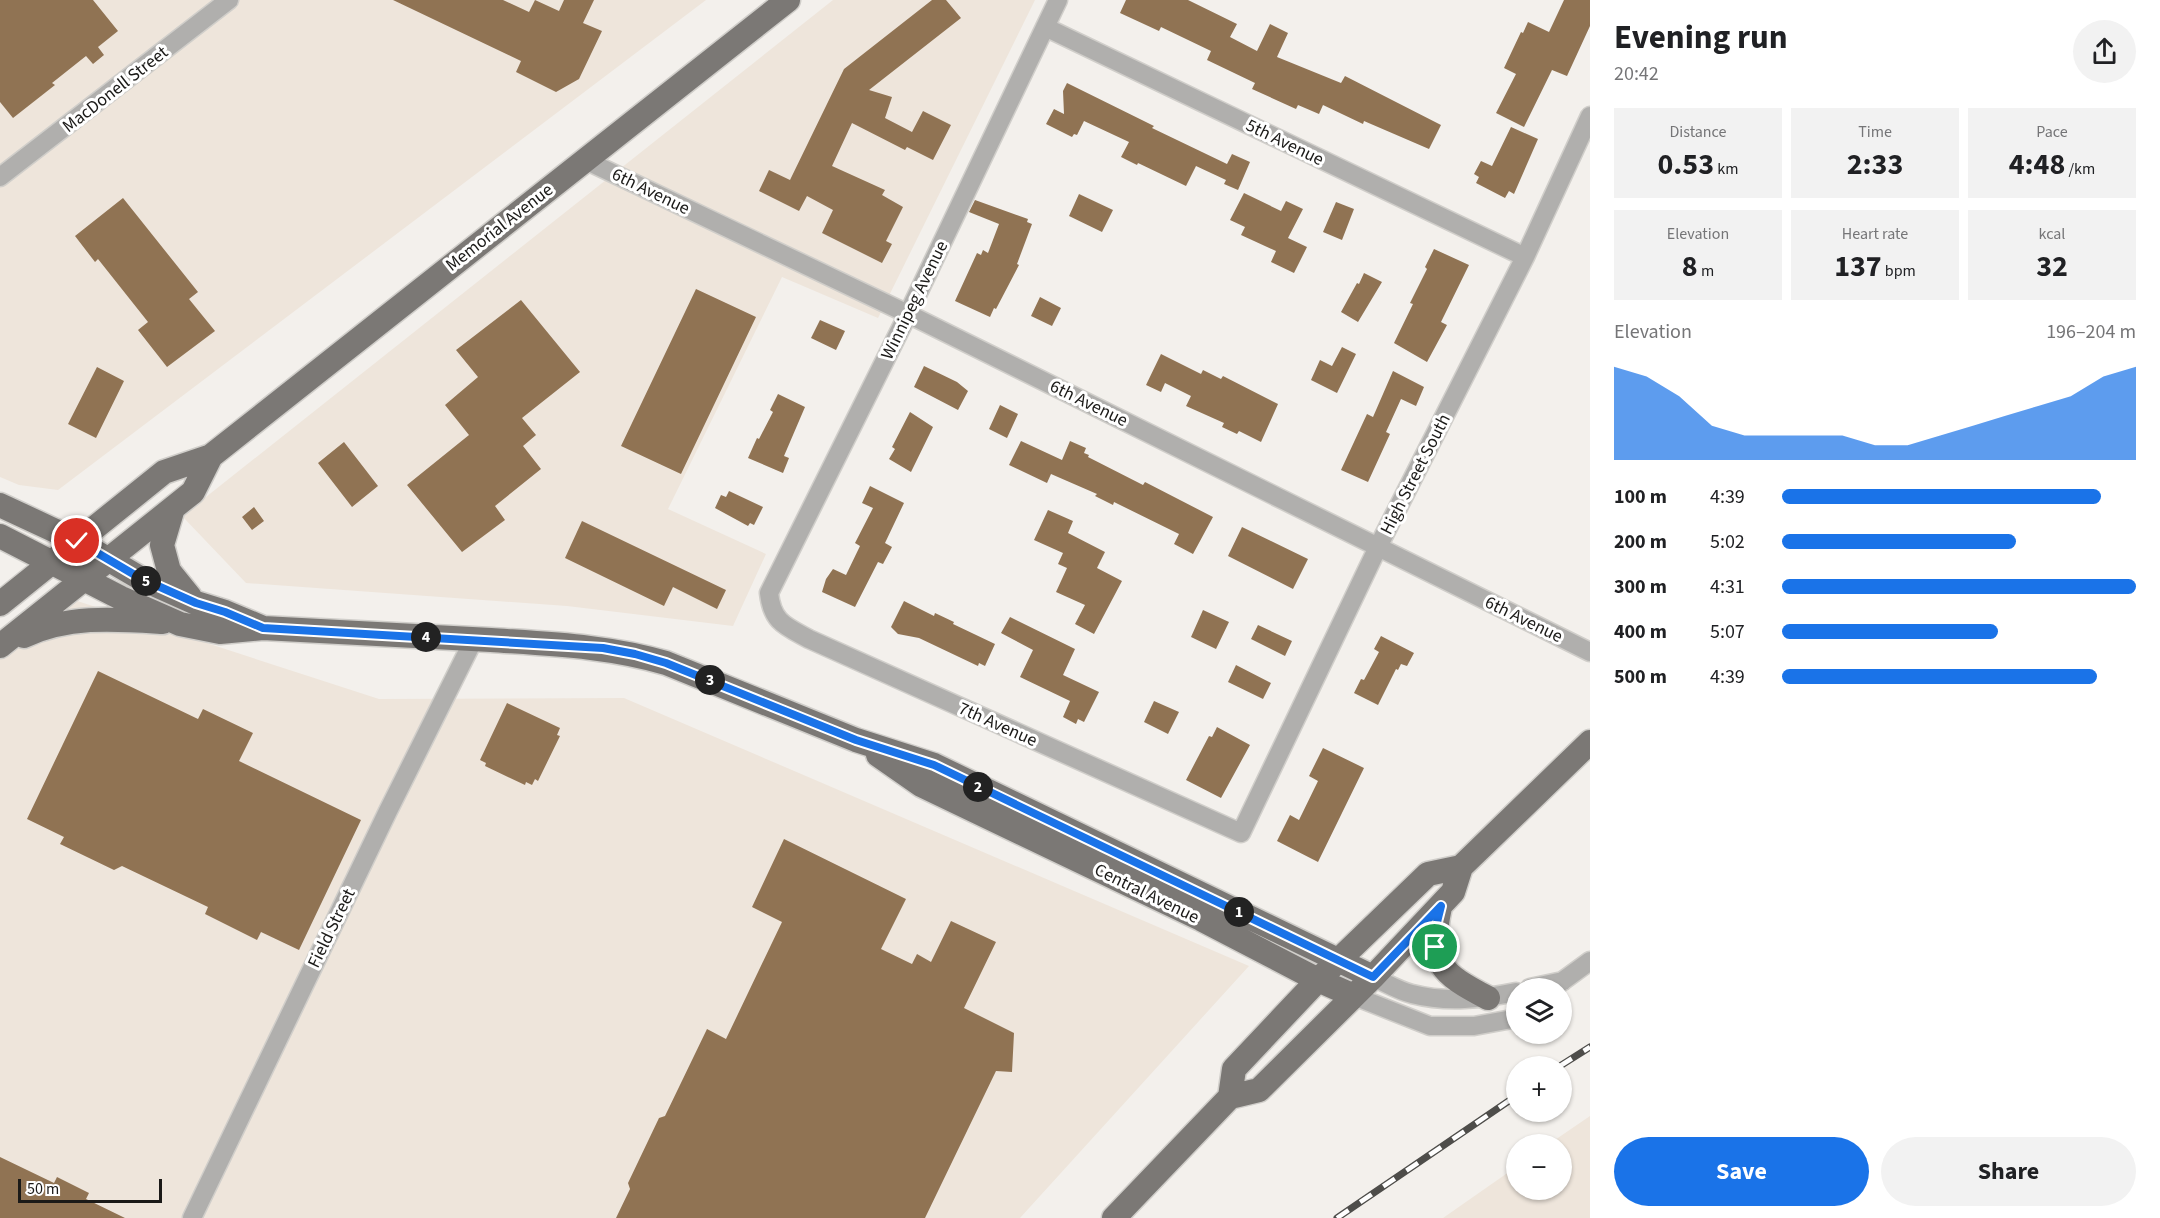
<!DOCTYPE html>
<meta charset="utf-8">
<style>
:root{--surface:#fff;--page:#f2f2f2;--text:#202124;--muted:#757577;--accent:#1a73e8}
body{margin:0;font-family:"Source Sans 3",sans-serif;background:var(--page);color:var(--text);height:100vh;display:flex;flex-direction:column;font-size:22px;white-space:nowrap}
*{box-sizing:border-box;margin:0}
p{font-size:20px;color:var(--muted)}
.icon{flex:none;width:33px;height:33px;fill:none;stroke:currentColor;stroke-width:2;stroke-linecap:round;stroke-linejoin:round}
.map{position:relative;flex:1;overflow:hidden}
.drawer{display:flex;flex-direction:column;background:var(--surface);width:570px}
.drawer>*{flex:none}
.buttons{position:absolute;left:1506px;top:978px;display:grid;gap:12px}
.buttons a{display:grid;place-items:center;width:66px;height:66px;border-radius:50%;background:var(--surface);box-shadow:0 2px 4px #0004;font-size:30px}
.scale{position:absolute;left:18px;bottom:15px;width:144px;box-sizing:border-box;padding-left:6px;border:3px solid #1b1a18;border-top:0;font-size:16px;line-height:21px;white-space:nowrap;color:#1b1a18;-webkit-text-stroke:4px #fff;paint-order:stroke}
.pin{position:absolute;display:grid;place-items:center;width:51px;height:51px;color:#fff;margin:-26px;border:3px solid #fff;border-radius:50%;box-shadow:0 2px 6px #0007}
.km{position:absolute;width:30px;height:30px;margin:-15px;border-radius:50%;background:#222;color:#fff;font-size:16px;line-height:30px;text-align:center}
.round{display:grid;place-items:center;flex:none;width:63px;height:63px;border-radius:32px;background:var(--page)}
.headline{display:flex;align-items:center;justify-content:space-between;height:102px;padding:0 24px}
h1{font-size:33px;font-weight:700;line-height:45px}
.figures{display:grid;grid-template-columns:repeat(3,1fr);gap:9px;height:102px;padding:6px 24px}
.figures div{display:grid;align-content:center;border-radius:0px;background:var(--page);text-align:center}
.figures b{font-size:30px;font-weight:700}
.figures small{font-size:16px;font-weight:400}
.figures p{font-size:16px}
.chart{height:168px;padding:12px 24px}
.chart p{display:flex;justify-content:space-between}
.chart svg{width:100%;height:108px;margin-top:6px;fill:var(--accent);opacity:.7}
.primary-button{display:flex;gap:12px;margin-top:auto;padding:12px 24px}
.primary-button a{flex:1;height:69px;border-radius:36px;background:var(--accent);color:#fff;font-size:24px;font-weight:700;line-height:69px;text-align:center}
.primary-button a+a{background:var(--page);color:var(--text)}
ul{padding:0 24px;list-style:none;font-size:20px}
li{display:grid;grid-template-columns:96px 72px 1fr;align-items:center;height:45px}
li i{height:15px;border-radius:8px;background:var(--accent)}
main{display:flex;flex:1;min-height:0}
.map>svg:first-child{display:block}
.built{fill:#eee5db}
.building{fill:#907353}
.lines{fill:none;stroke-linecap:round;stroke-linejoin:round}
.minor-casing{stroke:#d0ceca;stroke-width:21}
.major-casing{stroke:#d0ceca;stroke-width:27}
.minor{stroke:#b0afad;stroke-width:18}
.major{stroke:#7b7875;stroke-width:24}
.rail-casing{stroke:#4e4d4a;stroke-width:7}
.rail{stroke:#fff;stroke-width:4.5;stroke-dasharray:14;stroke-linecap:butt}
.route-casing{stroke:#fff;stroke-width:12}
.route{stroke:#1a73e8;stroke-width:8}
.labels{text-anchor:middle;stroke-width:6;stroke-linejoin:round;paint-order:stroke}
.street-label{font-size:18px;fill:#1b1a18;stroke:#fff}
</style>
<main>
<div class="map">
<svg width="1590" height="1218" viewBox="0 0 1590 1218">
<rect width="100%" height="100%" fill="#f3f0ec"/>
<path class="built" d="M0,0H706L58,490L19,485L0,477Z
M833,0H1035L878,318L782,277L668,509L766,554L733,626L567,606L246,583L182,516Z
M65,597L379,699L624,698L1249,966L1020,1218H0V649Z
M1590,1116V1218H1443L1516,1167V1190H1562V1144H1549Z"/>
<path class="building" d="M0,0H93L118,31L98,47L104,55L93,64L86,56L52,83L55,85L13,118L0,102Z
M393,0H503L529,12L535,0L559,11L564,0H594L583,23L602,31L579,79L556,92L516,72L521,61Z
M932,0H946L961,18L869,90L892,97L885,118L912,132L923,111L951,125L933,160L907,147L905,150L852,123L832,166L885,190L882,195L903,207L886,241L892,244L882,263L822,233L833,210L807,196L799,211L759,191L769,170L790,180L844,69Z
M1126,0H1188L1237,24L1230,37L1257,51L1270,24L1288,33L1277,57L1341,83L1345,76L1441,125L1429,149L1364,121L1363,124L1323,105L1319,114L1298,105L1296,109L1252,89L1255,83L1207,60L1211,51L1161,27L1159,31L1120,13Z
M1564,0H1590V26L1567,76L1552,70L1524,127L1496,113L1516,74L1504,68L1521,32L1523,33L1528,22L1549,32Z
M1067,83L1154,126L1152,128L1227,164L1232,154L1250,162L1238,190L1224,184L1226,180L1196,166L1186,186L1138,163L1137,165L1121,157L1129,142L1084,121L1077,135L1074,134L1072,137L1046,124L1054,109L1064,114L1063,91Z
M1511,127L1538,139L1514,194L1509,191L1505,198L1476,183L1479,177L1474,174L1481,161L1492,166Z
M1244,193L1281,211L1286,201L1303,209L1288,238L1307,247L1294,273L1271,262L1276,251L1241,235L1245,227L1230,220Z
M1079,194L1113,210L1102,232L1069,216Z
M123,198L198,292L189,299L215,331L167,367L138,330L148,322L98,259L95,262L75,236Z
M975,200L1028,219L1027,222L1032,224L1017,264L1019,265L996,309L994,308L990,317L955,301L977,253L981,255L983,250L988,253L999,224L969,212Z
M1336,202L1354,209L1342,240L1323,232Z
M1434,249L1469,265L1441,322L1447,325L1427,362L1394,343L1413,304L1410,303L1427,269L1425,267Z
M1364,273L1382,282L1358,322L1341,312L1357,283L1359,284Z
M696,289L756,317L681,474L621,446Z
M1040,297L1061,308L1052,326L1031,316Z
M521,300L580,372L522,418L536,435L523,446L541,469L495,506L505,520L462,552L407,485L469,435L445,405L478,377L456,350Z
M820,320L845,331L836,350L811,338Z
M1342,347L1356,354L1337,393L1311,380L1320,360L1332,366Z
M1161,354L1201,374L1203,370L1221,379L1223,376L1278,404L1261,442L1239,431L1237,434L1222,427L1224,423L1186,406L1191,396L1165,383L1161,392L1146,385Z
M924,366L957,382L968,391L958,410L914,387Z
M97,367L124,381L96,438L68,424Z
M1393,371L1424,387L1416,406L1401,399L1386,432L1390,434L1368,482L1341,470L1367,414L1373,417Z
M778,394L805,407L784,456L789,458L783,473L748,458L757,438L759,439L773,412L770,410Z
M1000,405L1018,414L1007,438L989,429Z
M910,412L933,427L911,472L889,459L895,449L892,447Z
M1021,441L1062,460L1070,441L1086,448L1084,453L1089,455L1088,457L1143,485L1145,482L1213,517L1193,554L1174,544L1179,534L1114,502L1113,505L1095,496L1097,494L1051,474L1047,483L1009,465Z
M344,442L378,486L352,507L318,463Z
M870,486L904,503L885,543L892,547L883,564L878,562L855,607L822,592L826,579L833,569L846,575L860,546L855,543L873,508L862,503Z
M729,491L763,507L754,525L750,523L748,526L715,508L721,495L726,497Z
M254,507L264,521L252,530L242,517Z
M1048,510L1073,521L1068,533L1105,552L1097,568L1122,581L1094,634L1075,624L1085,605L1056,592L1067,568L1058,564L1063,553L1034,540Z
M582,521L726,590L717,609L673,587L664,606L565,558Z
M1242,527L1308,559L1293,589L1228,556Z
M904,601L934,616L935,613L954,622L953,624L995,644L985,666L979,663L978,666L919,638L898,634L891,627Z
M1203,610L1229,622L1216,649L1191,637Z
M1010,617L1075,649L1063,675L1099,692L1084,722L1078,719L1076,724L1063,717L1070,701L1020,677L1033,650L1001,633Z
M1258,625L1292,641L1285,656L1251,639Z
M1381,636L1414,653L1407,666L1401,664L1398,670L1396,669L1378,705L1354,693L1361,679L1364,680L1379,652L1374,649Z
M1236,665L1271,683L1263,699L1228,682Z
M98,671L198,719L203,709L253,733L239,761L361,820L299,950L261,932L257,940L205,914L208,907L122,866L114,870L60,844L64,837L27,819Z
M1154,701L1179,712L1168,734L1144,722Z
M507,703L560,728L557,735L560,736L538,781L535,779L532,785L526,782L525,785L485,766L486,763L480,760Z
M1217,727L1250,745L1221,798L1186,780L1209,736L1212,737Z
M1323,748L1364,768L1318,862L1277,841L1290,815L1299,820L1318,781L1309,776Z
M784,839L906,899L881,949L912,964L917,954L931,962L951,921L996,942L964,1008L1014,1033L1012,1072L996,1071L925,1218H616L630,1189L628,1183L659,1118L665,1116L707,1029L726,1039L782,922L752,907Z
M0,1157L54,1183L57,1177L89,1193L86,1199L125,1218H0Z"/>
<g class="lines">
<defs>
<path id="minor" d="M1058,0L908,314L769,593C772,622 785,626 809,639L1241,833L1378,547L1525,257L1590,116
M1045,27L1525,257
M585,160L908,314L1590,652
M0,177L229,0
M1373,977C1386,983 1399,991 1412,994C1447,1003 1482,999 1516,992
M1530,988L1563,981
M1553,988L1590,961
M1354,996L1430,1026H1474L1512,1019L1516,1016
M192,1218L388,811L474,639"/>
<path id="major" d="M0,505L77,541L140,578L196,603L225,612L261,627
M173,508L162,545L169,571L190,597
M0,536L121,598L180,624L220,632L263,628C339,632 415,636 491,640C550,644 609,646 666,663L856,740L934,765L1373,977
M0,604L164,472L211,456L788,0
M24,636C68,615 116,619 163,622
M0,646L193,492L211,456
M878,755L921,785L1201,919L1318,980L1354,996
M1440,907C1428,963 1440,973 1488,998
M1230,1097L1234,1069L1318,980L1428,874L1461,867
M1114,1218L1230,1097L1259,1090L1373,977L1453,892L1461,867L1590,742"/>
</defs>
<use href="#minor" class="minor-casing"/>
<use href="#major" class="major-casing"/>
<use href="#minor" class="minor"/>
<use href="#major" class="major"/>
<defs>
<path id="rail" d="M1560,1066L1590,1047
M1337,1218L1516,1096"/>
</defs>
<use href="#rail" class="rail-casing"/>
<use href="#rail" class="rail"/>
</g>
<g class="lines">
<defs>
<path id="route" d="M77,541L140,578L196,603L225,612L263,628L603,648L635,654L666,663L856,740L934,765L1373,977L1441,906L1435,930V947"/>
</defs>
<use href="#route" class="route-casing"/>
<use href="#route" class="route"/>
</g>
<g class="labels">
<g class="street-label">
<text transform="translate(115 89) rotate(-38)" y="6">MacDonell Street</text>
<text transform="translate(1285 142) rotate(26)" y="6">5th Avenue</text>
<text transform="translate(651 191) rotate(26)" y="6">6th Avenue</text>
<text transform="translate(499 227) rotate(-38)" y="6">Memorial Avenue</text>
<text transform="translate(914 300) rotate(-64)" y="6">Winnipeg Avenue</text>
<text transform="translate(1089 403) rotate(26)" y="6">6th Avenue</text>
<text transform="translate(1415 474) rotate(-63)" y="6">High Street South</text>
<text transform="translate(1524 619) rotate(26)" y="6">6th Avenue</text>
<text transform="translate(998 724) rotate(24)" y="6">7th Avenue</text>
<text transform="translate(1147 893) rotate(26)" y="6">Central Avenue</text>
<text transform="translate(331 928) rotate(-64)" y="6">Field Street</text>
</g>
</g>
</svg>
<div class="buttons">
<a><svg class="icon" aria-label="layers" viewBox="0 0 24 24"><path d="M12 4l9 5-9 5-9-5zM3 14l9 5 9-5"/></svg></a>
<a>+</a>
<a>−</a>
</div>
<div class="scale">50 m</div>
<div class="pin" style="left:1435px;top:947px;background:#1e9e55"><svg class="icon" aria-label="arrive" viewBox="0 0 24 24"><path d="M6 21V4h12l-3 4 3 4H6"/></svg></div>
<div class="pin" style="left:77px;top:541px;background:#d93025"><svg class="icon" aria-label="check" viewBox="0 0 24 24"><path d="M5 12l5 5 9-10"/></svg></div>
<b class="km" style="left:1239px;top:912px">1</b>
<b class="km" style="left:978px;top:787px">2</b>
<b class="km" style="left:710px;top:680px">3</b>
<b class="km" style="left:426px;top:637px">4</b>
<b class="km" style="left:146px;top:581px">5</b>
</div>
<section class="drawer">
<div class="headline"><div><h1>Evening run</h1><p>20:42</p></div><a class="round"><svg class="icon" aria-label="share" viewBox="0 0 24 24"><path d="M12 15V3M7 8l5-5 5 5M5 13v7h14v-7"/></svg></a></div>
<div class="figures">
<div><p>Distance</p><b>0.53<small> km</small></b></div>
<div><p>Time</p><b>2:33</b></div>
<div><p>Pace</p><b>4:48<small> /km</small></b></div>
</div>
<div class="figures">
<div><p>Elevation</p><b>8<small> m</small></b></div>
<div><p>Heart rate</p><b>137<small> bpm</small></b></div>
<div><p>kcal</p><b>32</b></div>
</div>
<div class="chart"><p><span>Elevation</span>196–204 m</p>
<svg viewBox="0 0 160 44" preserveAspectRatio="none"><path d="M0 44V6L10 10L20 18L30 30L40 34L50 34L60 34L70 34L80 38L90 38L100 34L110 30L120 26L130 22L140 18L150 10L160 6V44z"/></svg>
</div>
<ul>
<li><b>100 m</b>4:39<i style="width:90%"></i></li>
<li><b>200 m</b>5:02<i style="width:66%"></i></li>
<li><b>300 m</b>4:31<i style="width:100%"></i></li>
<li><b>400 m</b>5:07<i style="width:61%"></i></li>
<li><b>500 m</b>4:39<i style="width:89%"></i></li>
</ul>
<div class="primary-button"><a>Save</a><a>Share</a></div>
</section>
</main>
